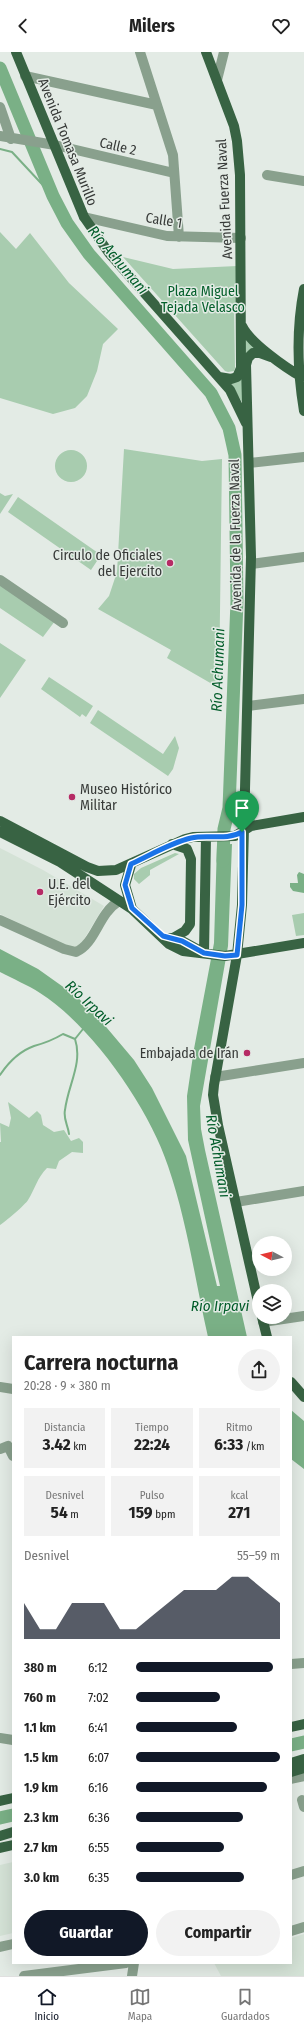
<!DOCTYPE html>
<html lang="es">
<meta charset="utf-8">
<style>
:root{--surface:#fff;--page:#f2f2f2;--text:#222;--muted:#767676;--line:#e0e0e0;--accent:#111827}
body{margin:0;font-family:"Fira Sans Condensed",sans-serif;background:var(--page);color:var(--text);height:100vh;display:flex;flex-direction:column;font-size:15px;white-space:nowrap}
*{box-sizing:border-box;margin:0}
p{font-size:13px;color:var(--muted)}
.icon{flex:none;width:22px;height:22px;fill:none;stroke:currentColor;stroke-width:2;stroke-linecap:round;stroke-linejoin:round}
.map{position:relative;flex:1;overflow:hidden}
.drawer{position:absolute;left:12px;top:1284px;width:280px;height:628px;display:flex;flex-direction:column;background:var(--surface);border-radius:0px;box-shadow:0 4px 16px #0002}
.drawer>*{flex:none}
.needle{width:26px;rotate:277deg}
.fabs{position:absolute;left:252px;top:1184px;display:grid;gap:8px}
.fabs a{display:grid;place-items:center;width:40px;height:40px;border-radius:50%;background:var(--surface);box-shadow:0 4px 16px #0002;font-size:20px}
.pin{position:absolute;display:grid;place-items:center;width:34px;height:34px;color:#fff;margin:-41px -17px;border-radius:50% 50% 50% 0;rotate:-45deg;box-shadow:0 0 4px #0007}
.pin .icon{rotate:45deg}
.round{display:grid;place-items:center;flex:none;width:42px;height:42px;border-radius:21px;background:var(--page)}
.overview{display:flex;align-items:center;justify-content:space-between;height:68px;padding:0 12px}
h1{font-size:22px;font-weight:700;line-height:30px}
.figures{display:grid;grid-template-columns:repeat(3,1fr);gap:6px;height:68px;padding:4px 12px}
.figures div{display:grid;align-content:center;border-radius:0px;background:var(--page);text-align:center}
.figures b{font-size:17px;font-weight:700}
.figures small{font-size:11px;font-weight:400}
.figures p{font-size:11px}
.chart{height:112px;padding:8px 12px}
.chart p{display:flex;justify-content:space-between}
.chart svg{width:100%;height:72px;margin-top:4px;fill:var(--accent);opacity:.7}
.action{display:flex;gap:8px;margin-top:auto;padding:8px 12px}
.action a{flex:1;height:46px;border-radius:24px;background:var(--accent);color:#fff;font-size:16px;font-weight:700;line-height:46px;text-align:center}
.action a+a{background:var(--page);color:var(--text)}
ul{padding:0 12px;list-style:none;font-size:13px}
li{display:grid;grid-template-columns:64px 48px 1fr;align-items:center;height:30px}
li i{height:10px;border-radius:5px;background:var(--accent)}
header{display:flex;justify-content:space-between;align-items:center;height:52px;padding:0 12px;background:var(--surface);font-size:18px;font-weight:700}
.tabs{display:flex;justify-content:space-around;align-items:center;height:56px;border-top:1px solid var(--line);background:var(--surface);font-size:11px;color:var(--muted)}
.tabs a{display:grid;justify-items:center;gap:2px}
.tabs .active{color:var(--accent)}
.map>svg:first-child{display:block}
.built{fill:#d4e2d6}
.green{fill:#a8ccaf}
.water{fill:#7ab086}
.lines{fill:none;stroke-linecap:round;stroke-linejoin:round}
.stream{stroke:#7ab086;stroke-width:2}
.river{stroke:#7ab086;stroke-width:13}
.minor{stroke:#89a08d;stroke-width:10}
.major{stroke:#386343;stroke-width:10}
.route-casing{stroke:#fff;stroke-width:8}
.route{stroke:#1a73e8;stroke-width:5}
.poi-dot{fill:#b62b65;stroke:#e3ebe5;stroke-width:1.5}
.labels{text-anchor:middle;stroke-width:3;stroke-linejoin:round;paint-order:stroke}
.street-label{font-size:14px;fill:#373a38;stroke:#e3ebe5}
.park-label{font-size:14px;fill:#05602c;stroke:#e3ebe5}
.poi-label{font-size:14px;fill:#373a38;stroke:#e3ebe5;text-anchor:end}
.water-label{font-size:15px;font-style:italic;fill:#005c29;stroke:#e3ebe5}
</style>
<header><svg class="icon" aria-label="back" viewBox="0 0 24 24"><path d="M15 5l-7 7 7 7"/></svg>Milers<svg class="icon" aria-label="heart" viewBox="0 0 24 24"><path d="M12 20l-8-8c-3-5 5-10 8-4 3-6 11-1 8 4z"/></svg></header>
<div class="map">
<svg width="304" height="1924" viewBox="0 0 304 1924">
<rect width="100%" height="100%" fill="#e3ebe5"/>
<path class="built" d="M0,796L43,818L104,854L81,892L74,896L64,893L0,862Z
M13,1810V1881L0,1884V1813Z
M304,1882V1924H221L214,1911H291V1886Z"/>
<path class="green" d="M0,180L16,197L30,181L69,231L118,277L103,292L97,319L87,344L75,356L53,362L0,346Z
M123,205L173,217L237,214V255L234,254L235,316L234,319L228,320L225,319Z
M243,284L256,293L251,299L243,352L231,331L236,329Z
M124,397L202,409L222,407L219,636L167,606L171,598L98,557L109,544L117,520Z
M55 414a16 16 0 1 1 32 0a16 16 0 1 1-32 0Z
M0,441L5,444L13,442L0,462Z
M18,445L101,503L91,518L8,460Z
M0,532L55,569L43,585L0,556Z
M0,591L26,608L0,646Z
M49,625L93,654L86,665L82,662L80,665L41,637Z
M98,658L163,702L175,684L179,696L173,717L168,724L90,671Z
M175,801L179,802L150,818V823L139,832L134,827V822L141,816Z
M304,861V883L296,884L292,863Z
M8,1050L29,1066L37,1059L41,1063L43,1073L54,1080L64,1078L71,1089L79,1086L83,1090V1101L72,1100L59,1109L56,1117L47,1116C37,1126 35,1137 28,1148C26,1152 4,1171 0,1173V1090H1L0,1071L9,1075L11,1066Z"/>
<path class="water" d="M232,792L228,894L200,1054L201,1077L205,1098L247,1285H208C195,1228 187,1169 168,1114C149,1056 92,974 40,941C28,933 13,927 0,920V897L38,917L76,944L96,963L134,1008L152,1036L186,1104L217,1234H220L188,1088L187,1044L194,997L214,891L217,793Z
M299,820L304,822V841L293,839L290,835V831H298L297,823Z
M291,1358L304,1369V1417L291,1407Z"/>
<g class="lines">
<path class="stream" d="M0,97L12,100L53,144
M0,1023C8,1011 20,999 34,994C45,991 53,988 63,982L75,987L83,977
M69,1082C68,1073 63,1067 65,1058C68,1033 83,1011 75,987"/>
<path class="river" d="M0,16L53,144L67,171L89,202L211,341L229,376L235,403L237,549L229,756L224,777L223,809
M291,1693L304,1690
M0,1766L13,1763"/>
<path class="minor" d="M140,0L173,103L179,185
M25,24L157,53
M217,28L224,0
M0,55L11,87
M0,84L55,93L174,121
M267,123L304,129
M84,165L167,184L241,186
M249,411L304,405
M251,512L304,505
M0,528L63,571
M248,654L304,647
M0,868L64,897L76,900C96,891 98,862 119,849
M215,1025L304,1011
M236,1150L304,1139
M263,1270L304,1264
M0,1335L13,1337
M0,1397L8,1394L13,1404
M291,1612L304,1611
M0,1686L13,1688
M291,1727L304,1724
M302,1748L304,1755
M291,1823L304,1819
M291,1879L304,1875
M0,1895L13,1892
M24,1924L126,1911
M132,1924L134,1911"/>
<path class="major" d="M16,0L84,165L109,201L230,338L246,371
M206,0L234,74L237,89L240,123L241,316L237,325L231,327L219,325
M304,237C296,278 297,317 304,359
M242,274C250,291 286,316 302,325
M0,769L87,815L98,819L116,818L185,787L193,785L235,784L251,774L304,765
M0,780L60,810L132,857L169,892L183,899L225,904L304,891
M172,792L187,797L191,807L190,872L185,879L173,886
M131,813L125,833L132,857
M170,886L182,889L204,901
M204,901L206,785
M259,1254L218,1073L213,1043L214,1033L237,903L242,853L251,505L246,313L248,306L253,301H260L271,305
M262,1265L267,1285
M291,1330L304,1345
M291,1675L304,1672
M291,1711L304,1707
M291,1720L304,1716
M0,1749L13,1746
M0,1784L13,1780
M0,1796L13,1793"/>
</g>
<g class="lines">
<defs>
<path id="route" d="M242,780V853L237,903L225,904L204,901L182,889L163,884L132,856L125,833L131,812C151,803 170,791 191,786C208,782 226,789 242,780Z"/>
</defs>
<use href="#route" class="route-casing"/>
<use href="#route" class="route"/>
</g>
<g class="poi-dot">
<circle cx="170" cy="511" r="4"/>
<circle cx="72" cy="745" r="4"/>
<circle cx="40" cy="840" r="4"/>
<circle cx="247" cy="1001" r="4"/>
</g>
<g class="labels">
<g class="street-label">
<text transform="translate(68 90) rotate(68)" y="5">Avenida Tomasa Murillo</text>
<text transform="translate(118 94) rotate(13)" y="5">Calle 2</text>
<text transform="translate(224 147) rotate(-93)" y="5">Avenida Fuerza Naval</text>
<text transform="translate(164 168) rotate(9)" y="5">Calle 1</text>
<text transform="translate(235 483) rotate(-91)" y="5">Avenida de la Fuerza Naval</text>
</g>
<g class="park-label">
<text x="203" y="244">Plaza Miguel<tspan x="203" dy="16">Tejada Velasco</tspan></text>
</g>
<g class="poi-label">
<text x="162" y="508">Circulo de Oficiales<tspan x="162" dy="16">del Ejercito</tspan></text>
<text x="80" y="742" text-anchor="start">Museo Histórico<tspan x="80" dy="16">Militar</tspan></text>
<text x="48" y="837" text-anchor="start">U.E. del<tspan x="48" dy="16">Ejército</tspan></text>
<text x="239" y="1006">Embajada de Irán</text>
</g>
<g class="water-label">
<text transform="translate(118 208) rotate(50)" y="5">Río Achumani</text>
<text transform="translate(218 618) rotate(-88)" y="5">Río Achumani</text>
<text transform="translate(89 951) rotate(43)" y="5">Río Irpavi</text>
<text transform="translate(218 1104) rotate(80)" y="5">Río Achumani</text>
<text x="220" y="1259">Río Irpavi</text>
</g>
</g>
</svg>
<div class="fabs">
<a><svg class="needle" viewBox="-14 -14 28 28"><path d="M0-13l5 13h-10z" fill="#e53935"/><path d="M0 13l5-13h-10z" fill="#767676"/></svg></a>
<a><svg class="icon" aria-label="layers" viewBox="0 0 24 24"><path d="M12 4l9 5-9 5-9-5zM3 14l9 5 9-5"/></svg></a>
</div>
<div class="pin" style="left:242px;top:780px;background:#1e9e55"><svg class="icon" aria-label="arrive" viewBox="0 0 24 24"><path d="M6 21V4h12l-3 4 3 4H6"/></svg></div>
<section class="drawer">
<div class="overview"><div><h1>Carrera nocturna</h1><p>20:28 · 9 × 380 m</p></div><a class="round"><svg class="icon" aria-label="share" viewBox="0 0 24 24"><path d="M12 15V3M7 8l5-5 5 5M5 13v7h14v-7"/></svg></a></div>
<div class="figures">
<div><p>Distancia</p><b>3.42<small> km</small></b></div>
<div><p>Tiempo</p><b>22:24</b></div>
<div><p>Ritmo</p><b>6:33<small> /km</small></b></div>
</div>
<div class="figures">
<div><p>Desnivel</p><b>54<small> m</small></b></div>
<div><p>Pulso</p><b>159<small> bpm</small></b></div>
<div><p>kcal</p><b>271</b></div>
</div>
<div class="chart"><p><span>Desnivel</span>55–59 m</p>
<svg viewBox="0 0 160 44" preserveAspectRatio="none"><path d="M0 44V22L10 38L20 38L30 22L40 22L50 22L60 38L70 38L80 30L90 22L100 14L110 14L120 14L130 6L140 6L150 14L160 22V44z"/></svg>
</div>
<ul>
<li><b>380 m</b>6:12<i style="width:95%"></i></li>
<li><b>760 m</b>7:02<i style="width:58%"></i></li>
<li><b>1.1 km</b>6:41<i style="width:70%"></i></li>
<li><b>1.5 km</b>6:07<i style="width:100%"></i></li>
<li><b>1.9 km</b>6:16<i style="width:91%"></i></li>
<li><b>2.3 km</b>6:36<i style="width:74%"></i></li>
<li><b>2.7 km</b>6:55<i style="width:61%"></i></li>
<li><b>3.0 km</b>6:35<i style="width:75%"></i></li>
</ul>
<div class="action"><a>Guardar</a><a>Compartir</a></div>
</section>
</div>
<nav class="tabs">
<a class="active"><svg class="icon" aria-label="home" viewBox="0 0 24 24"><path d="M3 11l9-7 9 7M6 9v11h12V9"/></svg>Inicio</a>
<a><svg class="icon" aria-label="map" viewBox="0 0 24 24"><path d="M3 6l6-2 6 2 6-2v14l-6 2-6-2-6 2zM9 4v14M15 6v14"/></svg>Mapa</a>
<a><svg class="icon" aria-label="saved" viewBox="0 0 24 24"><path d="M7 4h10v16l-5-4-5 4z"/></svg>Guardados</a>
</nav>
